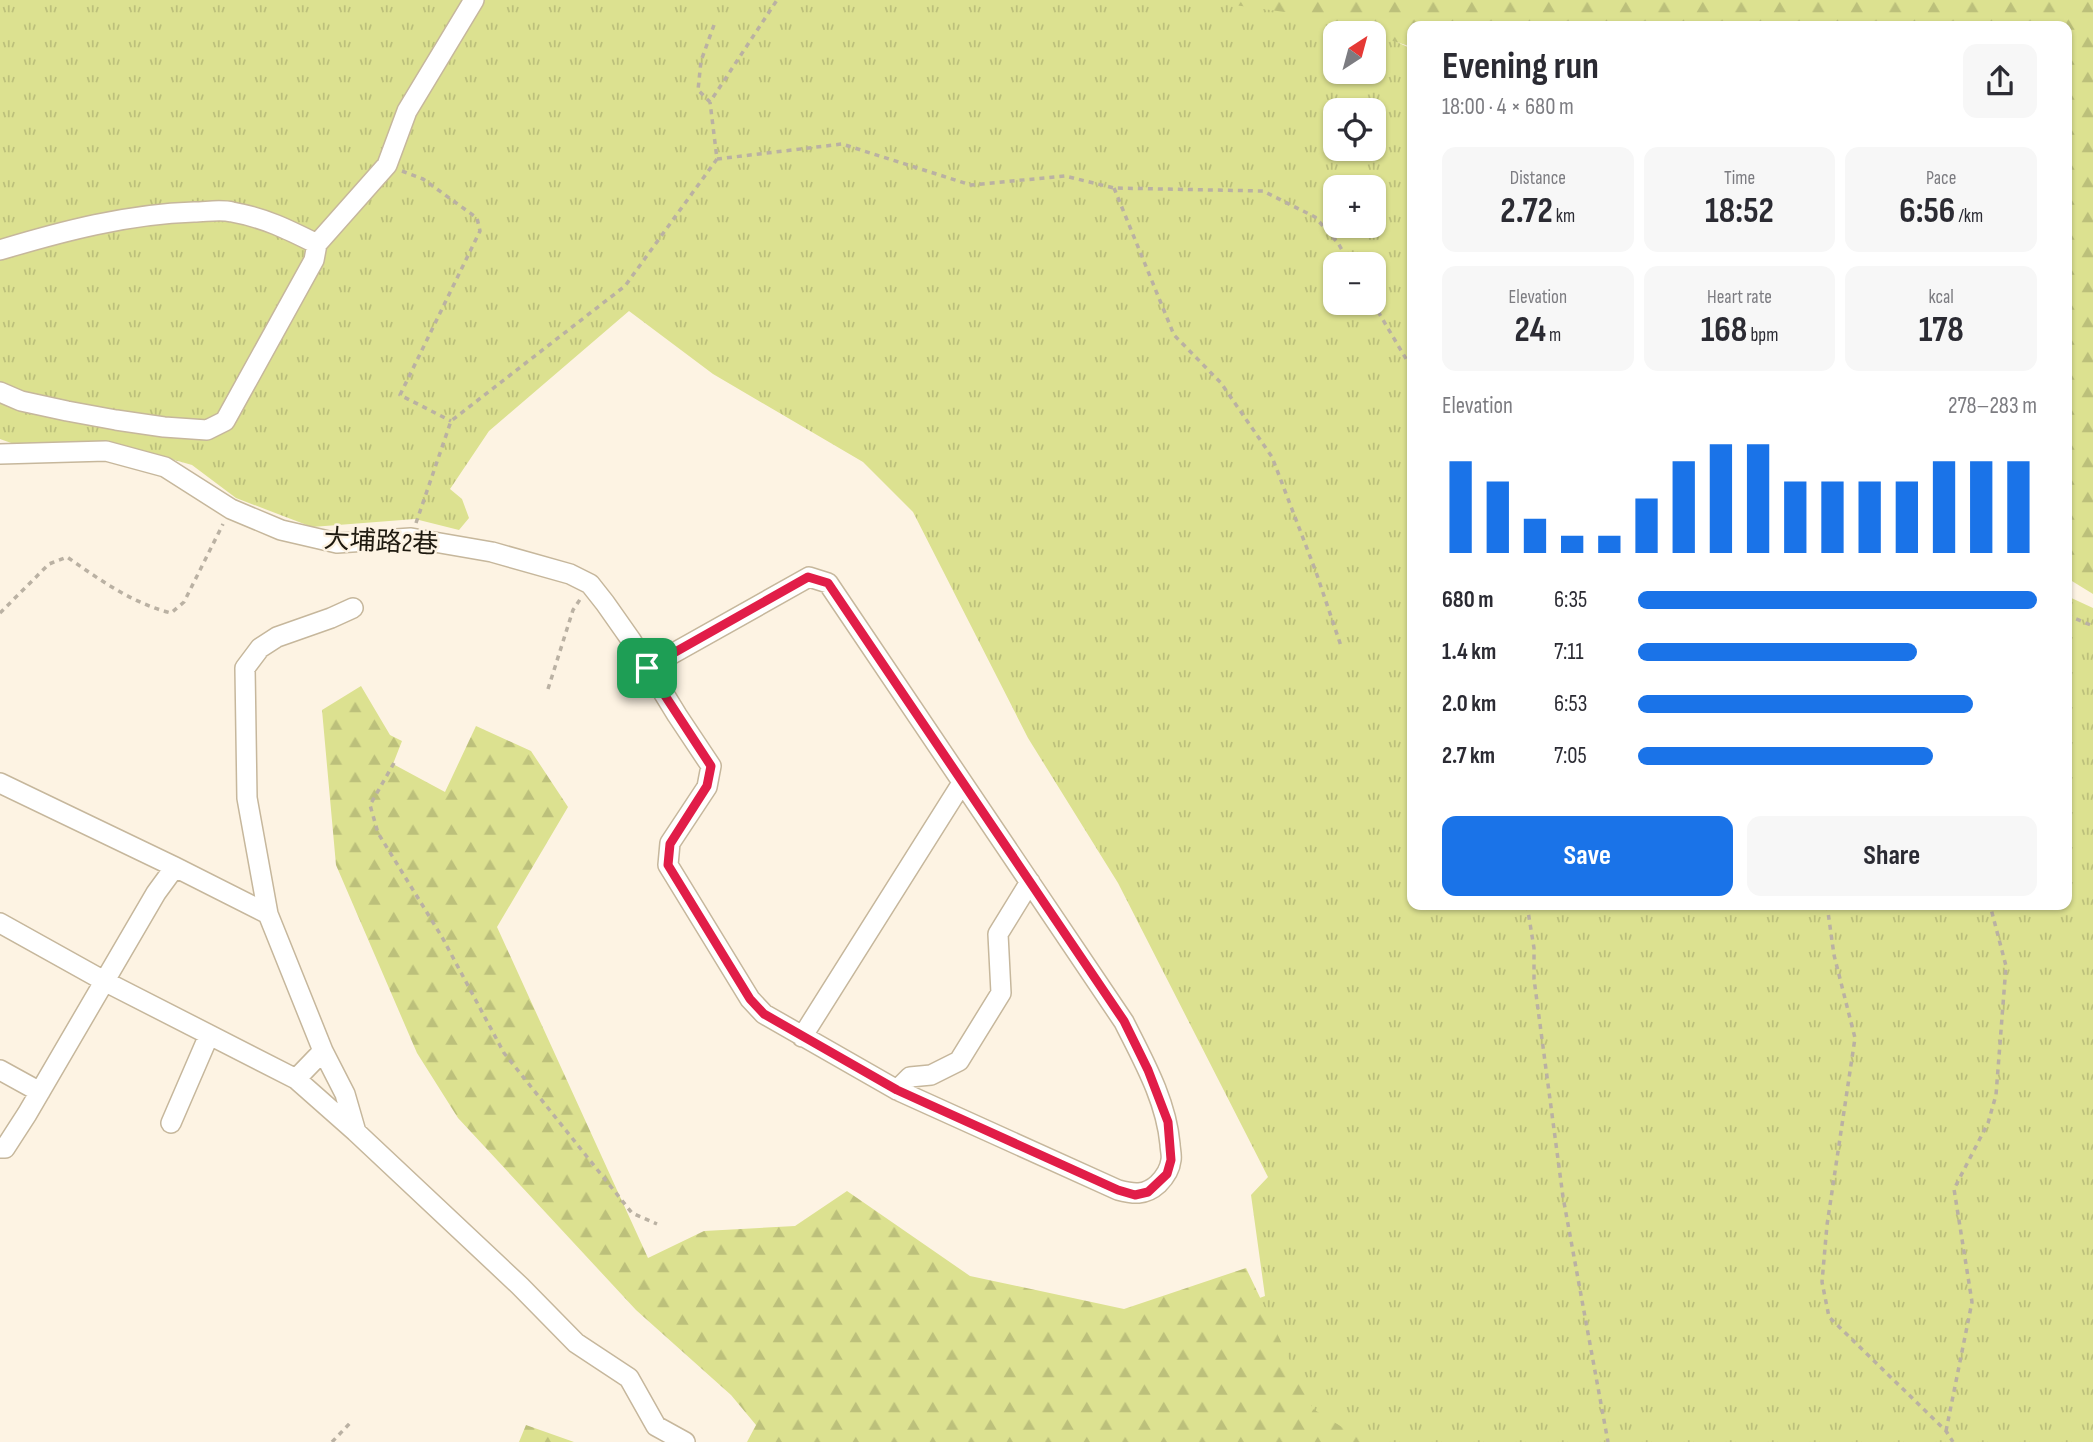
<!DOCTYPE html>
<meta charset="utf-8">
<style>
:root{--surface:#fff;--page:#f7f7f7;--text:#2b2b33;--muted:#7c7c81;--accent:#1a73e8}
body{margin:0;font-family:"Sofia Sans Condensed","Noto Sans TC",sans-serif;background:var(--page);color:var(--text);height:100vh;display:flex;flex-direction:column;font-size:26px;white-space:nowrap}
*{box-sizing:border-box;margin:0}
p{font-size:23px;color:var(--muted)}
.icon{flex:none;width:38px;height:38px;fill:none;stroke:currentColor;stroke-width:2;stroke-linecap:round;stroke-linejoin:round}
.map{position:relative;flex:1;overflow:hidden}
.panel{position:absolute;left:1407px;top:21px;width:665px;height:889px;display:flex;flex-direction:column;background:var(--surface);border-radius:14px;box-shadow:0 2px 5px #0004}
.panel>*{flex:none}
.needle{width:46px;rotate:36deg}
.fabs{position:absolute;left:1323px;top:21px;display:grid;gap:14px}
.fabs a{display:grid;place-items:center;width:63px;height:63px;border-radius:14px;background:var(--surface);box-shadow:0 2px 5px #0004;font-size:35px}
.pin{position:absolute;display:grid;place-items:center;width:60px;height:60px;color:#fff;margin:-30px;border-radius:14px;box-shadow:0 4px 10px #0006}
.round{display:grid;place-items:center;flex:none;width:74px;height:74px;border-radius:14px;background:var(--page)}
.overview{display:flex;align-items:center;justify-content:space-between;height:119px;padding:0 35px}
h1{font-size:38px;font-weight:700;line-height:52px}
.figures{display:grid;grid-template-columns:repeat(3,1fr);gap:10px;height:119px;padding:7px 35px}
.figures div{display:grid;align-content:center;border-radius:14px;background:var(--page);text-align:center}
.figures b{font-size:35px;font-weight:700}
.figures small{font-size:19px;font-weight:400}
.figures p{font-size:19px}
.chart{height:196px;padding:14px 35px}
.chart p{display:flex;justify-content:space-between}
.chart svg{width:100%;height:126px;margin-top:7px;stroke:var(--accent);stroke-width:6}
.button{display:flex;gap:14px;margin-top:auto;padding:14px 35px}
.button a{flex:1;height:80px;border-radius:14px;background:var(--accent);color:#fff;font-size:28px;font-weight:700;line-height:80px;text-align:center}
.button a+a{background:var(--page);color:var(--text)}
ul{padding:0 35px;list-style:none;font-size:23px}
li{display:grid;grid-template-columns:112px 84px 1fr;align-items:center;height:52px}
li i{height:18px;border-radius:9px;background:var(--accent)}
.map>svg:first-child{display:block}
.grass{fill:url(#grass-tufts);fill-rule:evenodd}
.forest{fill:url(#forest-firs)}
.lines{fill:none;stroke-linecap:round;stroke-linejoin:round}
.minor-casing{stroke:#c6b79c;stroke-width:22}
.path{stroke:#bab1a3;stroke-width:3.5;stroke-dasharray:5 5;stroke-linecap:butt}
.minor{stroke:#fff;stroke-width:19}
.route-casing{stroke:#fff;stroke-width:14}
.route{stroke:#e11d48;stroke-width:9}
.labels{text-anchor:middle;stroke-width:5;stroke-linejoin:round;paint-order:stroke}
.street-label{font-size:26px;fill:#1e190f;stroke:#fdf3e3}
</style>
<div class="map">
<svg width="2093" height="1442" viewBox="0 0 2093 1442">
<defs>
<pattern id="grass-tufts" width="24" height="20" patternUnits="userSpaceOnUse" patternTransform="scale(1.75)"><rect width="24" height="20" fill="#dce190"/><path d="M3 7l-1-3M5 7V3M7 7l1-3M15 17l-1-3M17 17v-4M19 17l1-3" fill="none" stroke="#bcc07b"/></pattern>
<pattern id="forest-firs" width="22" height="20" patternUnits="userSpaceOnUse" patternTransform="scale(1.75)"><rect width="22" height="20" fill="#dce190"/><path d="M5 1l3.5 6h-7zM16 11l3.5 6h-7z" fill="#bcc07b"/></pattern>
</defs>
<rect width="100%" height="100%" fill="#fdf3e3"/>
<path class="grass" d="M0,0H1265L1347,19L1412,49V905H2067V596L2093,608V1442H1222L1219,1313L1265,1296L1251,1195L1268,1177L1118,883L1028,738L913,512L863,462L713,374L629,311L489,431L450,489L462,499L469,518L459,530L415,519L312,527L236,498L192,465L115,443L14,444L0,439ZM1335,33H1374V72H1335ZM1335,110H1374V149H1335ZM1335,187H1374V226H1335ZM1335,264H1374V303H1335Z"/>
<path class="forest" d="M1198,0H2093V594L2067,578V26H1412V47L1374,35V33L1314,16Z
M361,686L390,735L402,741L393,764L445,792L476,726L531,751L568,807L497,927L648,1258L704,1231L795,1226L847,1191L970,1276L1124,1309L1246,1268L1313,1409L1366,1442H747L756,1425L731,1395L636,1310L458,1118L417,1053L336,865L322,710Z
M526,1425L574,1442H519Z"/>
<g class="lines">
<defs>
<path id="minor" d="M317,244L387,165L407,111L474,0
M0,250C63,231 128,214 194,212C206,212 220,209 232,212C265,218 287,229 317,244L314,260L225,421L207,430L164,427L116,420L67,411L21,401L0,392
M0,454L106,451L165,467L231,509L281,530L337,543L411,538L492,552L570,574L590,584L605,603L631,640L677,715L711,766L707,787L670,843L668,865L750,999L764,1014L897,1090L1118,1190C1133,1194 1145,1196 1158,1184C1164,1178 1170,1170 1171,1160C1172,1155 1170,1149 1170,1144C1166,1100 1143,1060 1124,1022L828,583L809,577L647,668
M353,608L331,618L277,637L260,648L245,668L247,798L268,914L323,1051L345,1094L356,1132L520,1286L576,1343L629,1378L656,1426L685,1442
M0,783L175,867L268,914
M0,923L106,982L296,1079L356,1132
M802,1037L962,783
M0,1070L40,1092
M296,1079L323,1051
M897,1090L910,1077L931,1075L959,1061L1001,993L998,934L1030,882
M171,1123L209,1035
M0,1148H5L27,1114L156,893L175,867"/>
</defs>
<use href="#minor" class="minor-casing"/>
<path class="path" d="M714,25L701,61L698,90L710,102L777,0
M717,159L842,144L971,185L1065,176L1114,188L1263,191L1315,217L1338,243L1350,264
M402,171L423,179L477,218L480,231L400,395L451,421
M1114,188L1174,335L1221,383L1272,457L1316,572L1341,646
M1373,303L1412,369
M416,523L451,421L625,286L717,159L710,102
M0,613L49,564L67,557C100,580 132,603 171,613L184,602L223,524
M2067,615L2093,626
M548,689L573,610L581,598
M394,763L370,805L378,833L442,937L504,1053L632,1213L657,1224
M1527,905L1534,948V979L1563,1197L1608,1442
M1827,905L1834,955L1855,1038L1827,1225L1822,1282L1829,1317L1946,1431L1953,1442
M1946,1431L1972,1302L1954,1189L1988,1123L1996,1095L2006,966L1990,905
M332,1442L352,1421"/>
<use href="#minor" class="minor"/>
</g>
<g class="lines">
<defs>
<path id="route" d="M808,577L828,583L1124,1021L1148,1070L1168,1122L1171,1160L1167,1174L1148,1192L1135,1195L1118,1190L897,1090L764,1014L750,999L668,865L670,844L707,786L711,766L647,668Z"/>
</defs>
<use href="#route" class="route-casing"/>
<use href="#route" class="route"/>
</g>
<g class="labels">
<g class="street-label">
<text transform="translate(381 541) rotate(3)" y="9">大埔路2巷</text>
</g>
</g>
</svg>
<div class="fabs">
<a><svg class="needle" viewBox="-14 -14 28 28"><path d="M0-13l5 13h-10z" fill="#e53935"/><path d="M0 13l5-13h-10z" fill="#7c7c81"/></svg></a>
<a><svg class="icon" aria-label="locate" viewBox="0 0 24 24"><circle cx="12" cy="12" r="6"/><path d="M12 2v4M12 18v4M2 12h4M18 12h4"/></svg></a>
<a>+</a>
<a>−</a>
</div>
<div class="pin" style="left:647px;top:668px;background:#1e9e55"><svg class="icon" aria-label="arrive" viewBox="0 0 24 24"><path d="M6 21V4h12l-3 4 3 4H6"/></svg></div>
<section class="panel">
<div class="overview"><div><h1>Evening run</h1><p>18:00 · 4 × 680 m</p></div><a class="round"><svg class="icon" aria-label="share" viewBox="0 0 24 24"><path d="M12 15V3M7 8l5-5 5 5M5 13v7h14v-7"/></svg></a></div>
<div class="figures">
<div><p>Distance</p><b>2.72<small> km</small></b></div>
<div><p>Time</p><b>18:52</b></div>
<div><p>Pace</p><b>6:56<small> /km</small></b></div>
</div>
<div class="figures">
<div><p>Elevation</p><b>24<small> m</small></b></div>
<div><p>Heart rate</p><b>168<small> bpm</small></b></div>
<div><p>kcal</p><b>178</b></div>
</div>
<div class="chart"><p><span>Elevation</span>278–283 m</p>
<svg viewBox="0 0 160 44" preserveAspectRatio="none"><path d="M5 44V12M15 44V19M25 44V32M35 44V38M45 44V38M55 44V25M65 44V12M75 44V6M85 44V6M95 44V19M105 44V19M115 44V19M125 44V19M135 44V12M145 44V12M155 44V12"/></svg>
</div>
<ul>
<li><b>680 m</b>6:35<i style="width:100%"></i></li>
<li><b>1.4 km</b>7:11<i style="width:70%"></i></li>
<li><b>2.0 km</b>6:53<i style="width:84%"></i></li>
<li><b>2.7 km</b>7:05<i style="width:74%"></i></li>
</ul>
<div class="button"><a>Save</a><a>Share</a></div>
</section>
</div>
